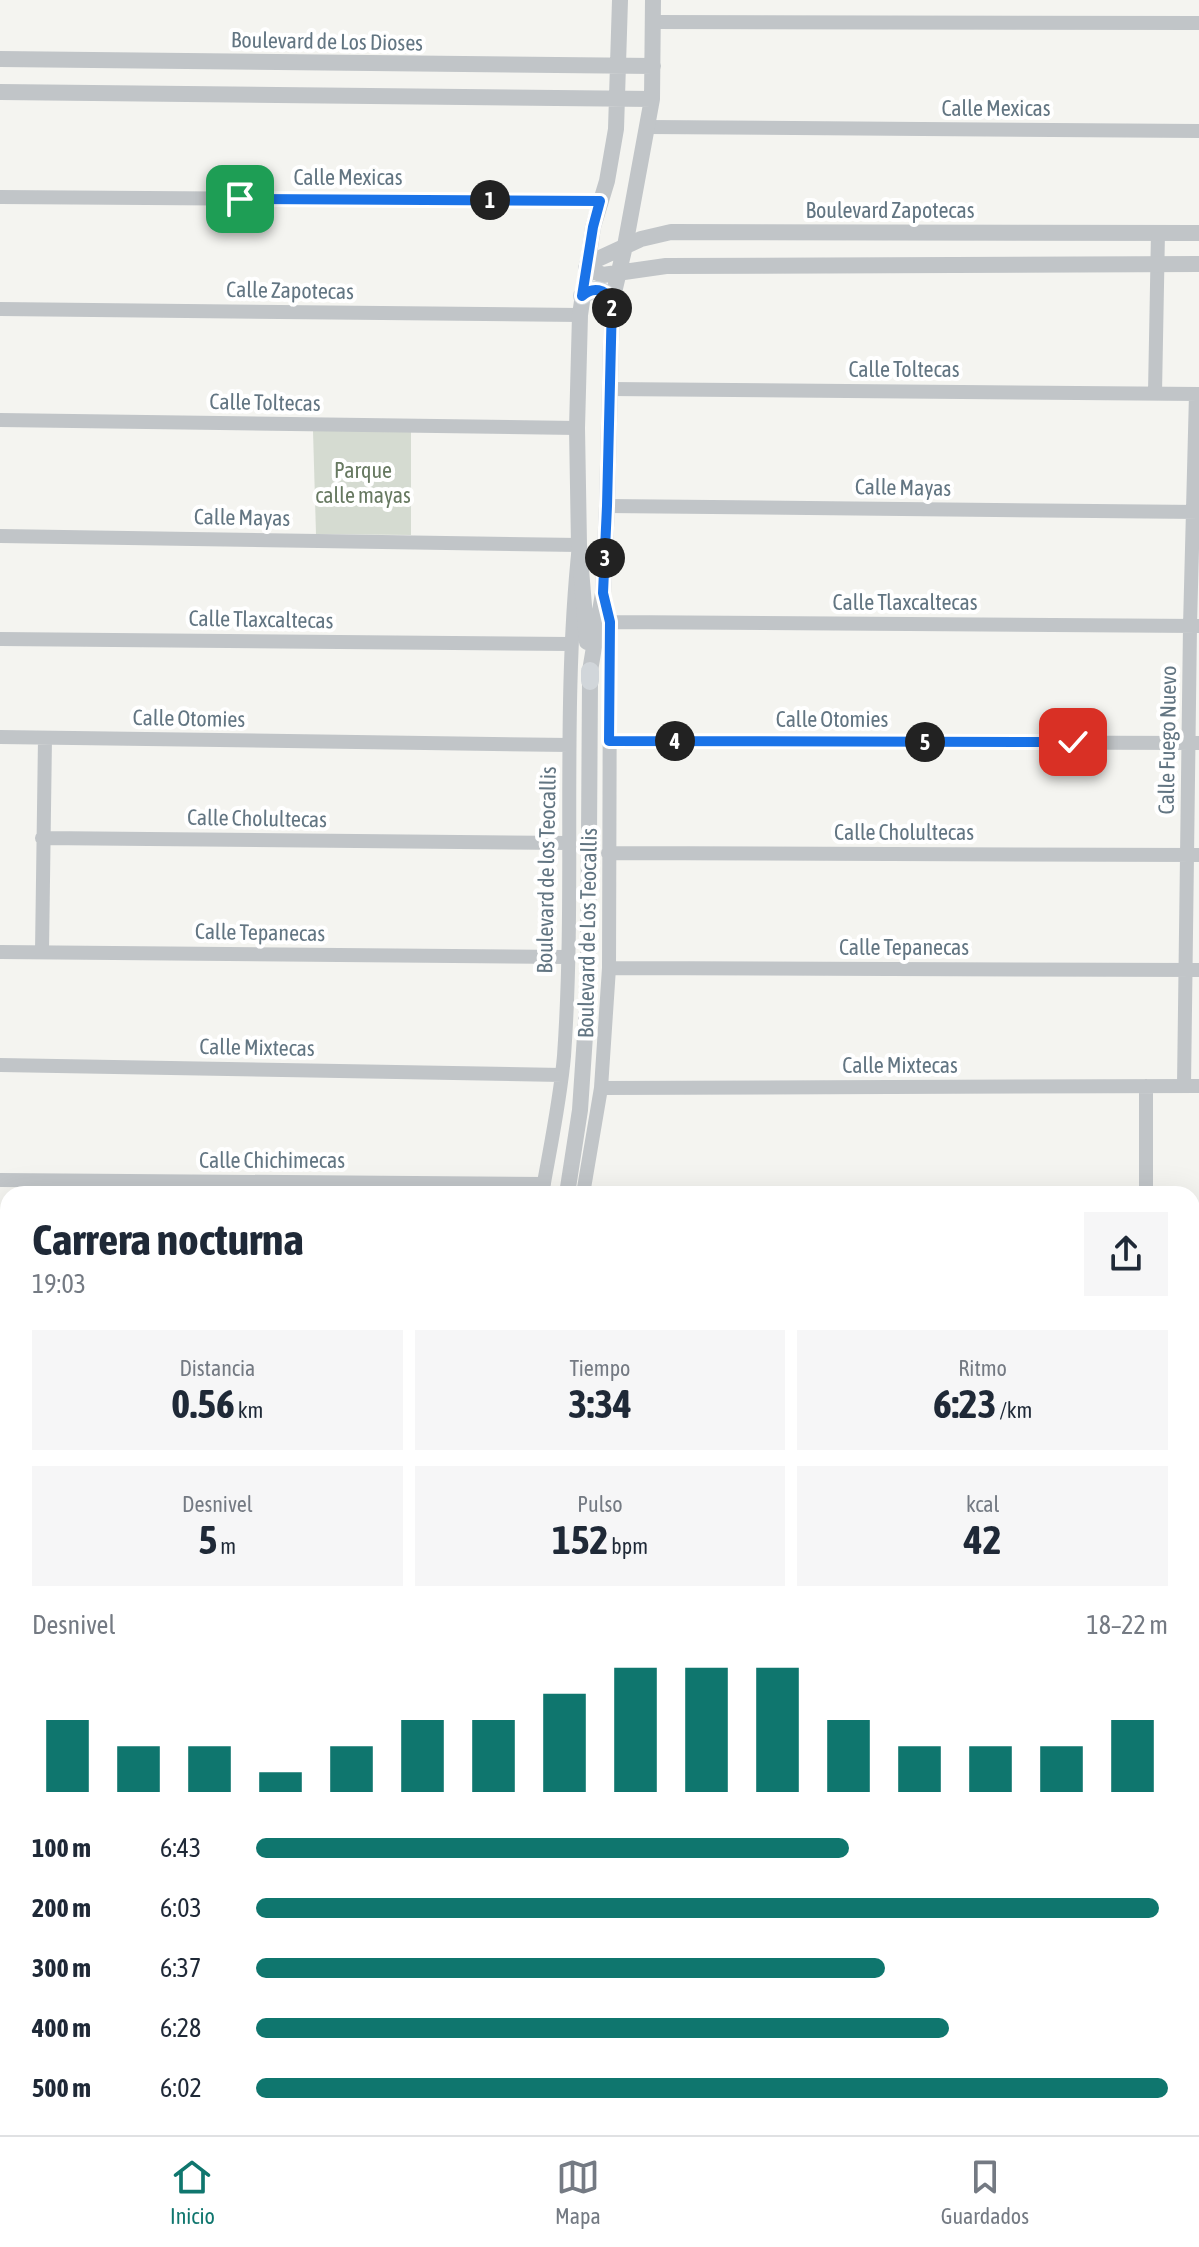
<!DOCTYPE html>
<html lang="es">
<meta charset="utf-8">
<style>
:root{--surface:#fff;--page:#f6f6f7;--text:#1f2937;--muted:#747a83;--line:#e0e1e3;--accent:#0f766e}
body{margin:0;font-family:"Asap Condensed",sans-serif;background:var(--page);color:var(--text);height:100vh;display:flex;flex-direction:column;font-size:30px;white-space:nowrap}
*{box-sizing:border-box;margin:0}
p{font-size:26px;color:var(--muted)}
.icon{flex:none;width:44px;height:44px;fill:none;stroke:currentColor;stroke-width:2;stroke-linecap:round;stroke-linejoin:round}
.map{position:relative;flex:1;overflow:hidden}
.sheet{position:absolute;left:0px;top:1186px;width:1200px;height:950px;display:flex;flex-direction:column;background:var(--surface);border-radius:24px 24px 0 0;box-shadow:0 8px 32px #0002}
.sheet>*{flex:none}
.pin{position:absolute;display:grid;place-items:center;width:68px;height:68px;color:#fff;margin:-34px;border-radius:16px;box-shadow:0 4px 12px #0006}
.km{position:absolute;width:40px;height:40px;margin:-20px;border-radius:50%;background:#222;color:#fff;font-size:22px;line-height:40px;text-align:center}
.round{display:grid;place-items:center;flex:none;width:84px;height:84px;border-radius:0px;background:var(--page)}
.overview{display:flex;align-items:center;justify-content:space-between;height:136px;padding:0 32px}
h1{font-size:44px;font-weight:700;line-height:60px}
.metrics{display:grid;grid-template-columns:repeat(3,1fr);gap:12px;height:136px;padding:8px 32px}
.metrics div{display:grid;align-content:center;border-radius:0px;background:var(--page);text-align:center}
.metrics b{font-size:40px;font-weight:700}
.metrics small{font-size:22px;font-weight:400}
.metrics p{font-size:22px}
.chart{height:224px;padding:16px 32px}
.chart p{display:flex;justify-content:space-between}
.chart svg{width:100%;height:144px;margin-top:8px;stroke:var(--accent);stroke-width:6}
ul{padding:0 32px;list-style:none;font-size:26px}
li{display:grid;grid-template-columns:128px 96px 1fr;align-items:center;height:60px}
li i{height:20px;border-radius:10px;background:var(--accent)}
.tabs{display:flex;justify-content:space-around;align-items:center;height:112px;border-top:2px solid var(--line);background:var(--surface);font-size:22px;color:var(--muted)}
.tabs a{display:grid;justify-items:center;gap:4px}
.tabs .on{color:var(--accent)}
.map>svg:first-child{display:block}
.built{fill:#e2e3e1}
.green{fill:#d5dbd1}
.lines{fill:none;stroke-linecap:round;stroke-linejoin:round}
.service{stroke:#c1c5c8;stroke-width:7}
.minor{stroke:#c1c5c8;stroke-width:14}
.tertiary{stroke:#c1c5c8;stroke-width:16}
.secondary{stroke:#d1d6da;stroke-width:18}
.trunk{stroke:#d1d6da;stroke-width:22}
.route-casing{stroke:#fff;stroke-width:16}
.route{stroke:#1a73e8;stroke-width:10}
.labels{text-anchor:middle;stroke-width:8;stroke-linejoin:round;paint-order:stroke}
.street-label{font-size:22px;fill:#627582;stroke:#fff}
.park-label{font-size:22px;fill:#677961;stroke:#fff}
</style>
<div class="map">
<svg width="1199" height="2135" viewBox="0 0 1199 2135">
<rect width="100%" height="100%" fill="#f4f4f0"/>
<path class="built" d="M0,1375H8V1491H0Z"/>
<path class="green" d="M411,428V535L316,534L313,431Z"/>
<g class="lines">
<path class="service" d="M0,1341H8
M1192,1348H1199
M0,1493H8
M1192,1500H1199"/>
<path class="minor" d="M653,22L1199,23
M648,127L1199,131
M0,197L600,201
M0,309L580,315
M609,389L1199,394
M1155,393L1158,232
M0,420L577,428
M607,506L1199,512
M0,536L579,545C561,714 576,886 564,1056C560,1102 550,1148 542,1194
M610,622L1198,626
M0,639L570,644
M0,737L569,745
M609,741L1199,743
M42,838L568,843
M608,853L1199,855
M0,952L567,957
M42,952L45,738
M609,968L1199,970
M0,1065L562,1075
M1184,1086L1190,626L1196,394
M601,1088L1199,1086
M0,1180L544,1184
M583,1194L601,1088L609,968L610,622L604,597
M1146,1194V1086
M0,1628H8
M1192,1650H1199
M0,1743H8
M1192,1759L1199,1760
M0,1859H8
M1192,1872H1199
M0,1971H8
M1192,1984H1199
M0,2071H8
M526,2135V2128
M563,2135V2128
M1137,2135L1154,2130L1171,2135"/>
<path class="tertiary" d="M0,59L653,66
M0,92L652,99
M587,264L641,239L671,232L1199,233
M586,268L603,275L666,266L1199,264
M587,642L579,545L577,428L580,315L593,227L607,181L616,129L620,0
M590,671L603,593L607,506L612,301L625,246L652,99L653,0
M567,1194L580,1110L588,991L590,681
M1161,2131V2128
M544,2135V2128"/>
<path class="secondary" d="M582,296C594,286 605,289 612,301
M590,671V681"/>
<path class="trunk" d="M0,1312H8
M1192,1329H1199
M0,1517H8
M1192,1519H1199"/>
</g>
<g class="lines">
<defs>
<path id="route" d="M240,199L600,201L593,227L582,296C593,286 605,289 612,301L607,506L603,593L610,622L609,741L1073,742"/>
</defs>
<use href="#route" class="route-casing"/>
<use href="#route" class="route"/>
</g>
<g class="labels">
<g class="street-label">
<text transform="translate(327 41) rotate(1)" y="8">Boulevard de Los Dioses</text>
<text x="996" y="116">Calle Mexicas</text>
<text x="348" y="185">Calle Mexicas</text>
<text x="890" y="218">Boulevard Zapotecas</text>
<text transform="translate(290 290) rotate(1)" y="8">Calle Zapotecas</text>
<text x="904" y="377">Calle Toltecas</text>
<text transform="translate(265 402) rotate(1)" y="8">Calle Toltecas</text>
<text transform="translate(903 487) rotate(1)" y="8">Calle Mayas</text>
<text transform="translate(242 517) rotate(1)" y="8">Calle Mayas</text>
<text x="905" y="610">Calle Tlaxcaltecas</text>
<text transform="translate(261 619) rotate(1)" y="8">Calle Tlaxcaltecas</text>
<text transform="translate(189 718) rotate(1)" y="8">Calle Otomies</text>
<text x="832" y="727">Calle Otomies</text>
<text transform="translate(1167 740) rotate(-89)" y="8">Calle Fuego Nuevo</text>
<text transform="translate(257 818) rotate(1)" y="8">Calle Cholultecas</text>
<text x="904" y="840">Calle Cholultecas</text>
<text transform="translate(546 870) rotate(-89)" y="8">Boulevard de los Teocallis</text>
<text transform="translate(260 932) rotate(1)" y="8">Calle Tepanecas</text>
<text transform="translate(587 933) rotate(-89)" y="8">Boulevard de Los Teocallis</text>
<text x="904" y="955">Calle Tepanecas</text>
<text transform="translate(257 1047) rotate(1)" y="8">Calle Mixtecas</text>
<text x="900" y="1073">Calle Mixtecas</text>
<text x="272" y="1168">Calle Chichimecas</text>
</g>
<g class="park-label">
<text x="363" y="478">Parque<tspan x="363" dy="25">calle mayas</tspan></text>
</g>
</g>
</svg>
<div class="pin" style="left:240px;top:199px;background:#1e9e55"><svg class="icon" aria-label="arrive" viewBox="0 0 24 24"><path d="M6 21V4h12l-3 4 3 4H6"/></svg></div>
<div class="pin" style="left:1073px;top:742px;background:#d93025"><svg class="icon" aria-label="check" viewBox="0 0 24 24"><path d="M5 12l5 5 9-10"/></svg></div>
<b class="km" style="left:490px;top:200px">1</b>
<b class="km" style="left:612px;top:308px">2</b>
<b class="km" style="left:605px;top:558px">3</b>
<b class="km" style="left:675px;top:741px">4</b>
<b class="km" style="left:925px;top:742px">5</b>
<section class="sheet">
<div class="overview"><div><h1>Carrera nocturna</h1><p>19:03</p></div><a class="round"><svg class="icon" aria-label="share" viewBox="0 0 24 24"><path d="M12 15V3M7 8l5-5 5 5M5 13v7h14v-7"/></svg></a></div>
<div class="metrics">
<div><p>Distancia</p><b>0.56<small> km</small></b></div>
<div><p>Tiempo</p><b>3:34</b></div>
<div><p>Ritmo</p><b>6:23<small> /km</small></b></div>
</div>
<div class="metrics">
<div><p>Desnivel</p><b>5<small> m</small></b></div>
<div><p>Pulso</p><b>152<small> bpm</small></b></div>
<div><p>kcal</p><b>42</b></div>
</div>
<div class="chart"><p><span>Desnivel</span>18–22 m</p>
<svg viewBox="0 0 160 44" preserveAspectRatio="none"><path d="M5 44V22M15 44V30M25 44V30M35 44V38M45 44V30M55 44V22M65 44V22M75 44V14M85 44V6M95 44V6M105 44V6M115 44V22M125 44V30M135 44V30M145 44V30M155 44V22"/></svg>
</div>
<ul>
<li><b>100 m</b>6:43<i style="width:65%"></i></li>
<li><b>200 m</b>6:03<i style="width:99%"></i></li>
<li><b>300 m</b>6:37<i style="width:69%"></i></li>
<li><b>400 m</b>6:28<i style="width:76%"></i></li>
<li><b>500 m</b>6:02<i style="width:100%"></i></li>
</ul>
</section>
</div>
<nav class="tabs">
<a class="on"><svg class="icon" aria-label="home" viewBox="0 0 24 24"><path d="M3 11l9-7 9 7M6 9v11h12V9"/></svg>Inicio</a>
<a><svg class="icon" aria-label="map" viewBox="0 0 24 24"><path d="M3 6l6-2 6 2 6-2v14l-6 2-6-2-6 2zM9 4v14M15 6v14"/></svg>Mapa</a>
<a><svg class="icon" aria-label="saved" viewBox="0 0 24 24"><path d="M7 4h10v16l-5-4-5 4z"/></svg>Guardados</a>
</nav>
